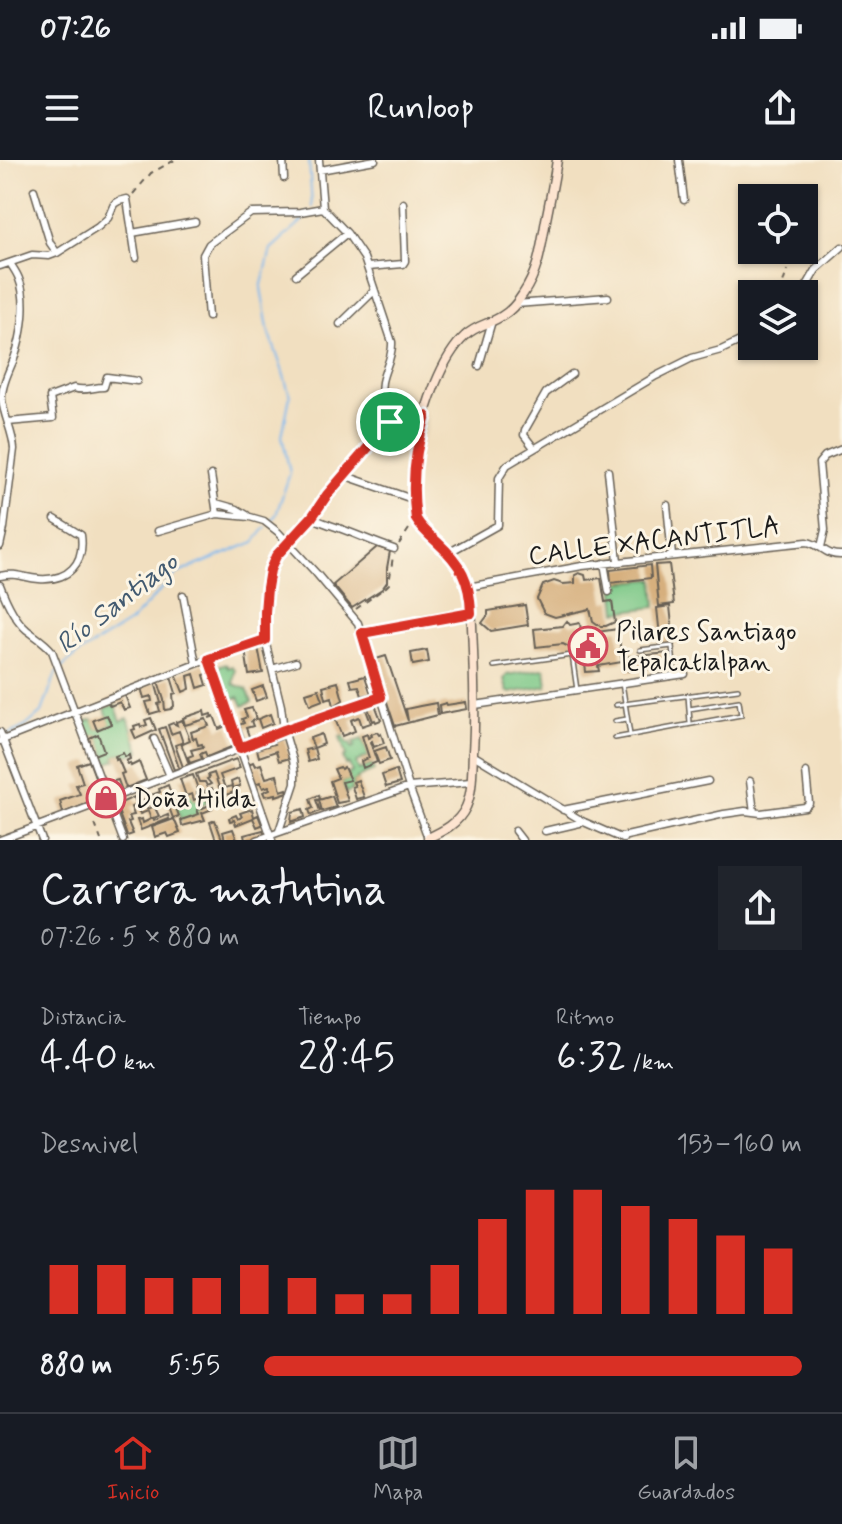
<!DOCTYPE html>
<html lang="es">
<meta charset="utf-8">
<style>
:root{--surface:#171b24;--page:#20242c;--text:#f1f3f6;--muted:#9ea1a6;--line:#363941;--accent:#d93025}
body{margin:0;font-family:Mynerve,sans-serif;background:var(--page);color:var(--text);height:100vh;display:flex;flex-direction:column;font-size:30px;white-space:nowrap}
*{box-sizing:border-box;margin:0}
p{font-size:26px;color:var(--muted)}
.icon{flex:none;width:44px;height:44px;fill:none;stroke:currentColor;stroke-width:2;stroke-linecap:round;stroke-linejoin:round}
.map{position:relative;height:680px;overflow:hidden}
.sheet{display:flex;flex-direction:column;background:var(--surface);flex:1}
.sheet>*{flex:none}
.buttons{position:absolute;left:738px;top:24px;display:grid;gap:16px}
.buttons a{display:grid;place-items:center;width:80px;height:80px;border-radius:0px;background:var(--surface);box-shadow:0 2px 6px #0004;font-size:40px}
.pin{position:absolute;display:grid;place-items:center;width:68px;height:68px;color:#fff;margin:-34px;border:4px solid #fff;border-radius:50%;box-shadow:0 2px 8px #0007}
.round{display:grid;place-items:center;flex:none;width:84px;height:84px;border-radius:0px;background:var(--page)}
.summary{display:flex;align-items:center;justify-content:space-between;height:136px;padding:0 40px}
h1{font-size:44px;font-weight:600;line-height:60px}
.figures{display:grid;grid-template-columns:repeat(3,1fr);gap:12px;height:136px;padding:8px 40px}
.figures div{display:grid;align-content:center}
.figures b{font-size:40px;font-weight:600}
.figures small{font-size:22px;font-weight:400}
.figures p{font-size:22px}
.chart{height:224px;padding:16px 40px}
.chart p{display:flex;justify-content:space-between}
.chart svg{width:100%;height:144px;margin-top:8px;stroke:var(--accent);stroke-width:6}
ul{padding:0 40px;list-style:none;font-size:26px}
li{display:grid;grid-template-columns:128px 96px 1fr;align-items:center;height:60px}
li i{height:20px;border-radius:10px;background:var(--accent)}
.status{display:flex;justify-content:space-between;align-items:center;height:56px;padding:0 40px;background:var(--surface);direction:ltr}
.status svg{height:22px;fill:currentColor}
header{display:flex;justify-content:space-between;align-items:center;height:104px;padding:0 40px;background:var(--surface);font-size:36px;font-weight:600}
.dock{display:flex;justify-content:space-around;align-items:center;height:112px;border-top:2px solid var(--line);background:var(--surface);font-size:22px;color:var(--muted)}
.dock a{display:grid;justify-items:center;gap:4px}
.dock .active{color:var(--accent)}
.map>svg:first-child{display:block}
.green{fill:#7ac786;stroke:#4b7251;stroke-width:2}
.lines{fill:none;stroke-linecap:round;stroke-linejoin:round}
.stream{stroke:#7cb8ee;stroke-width:2}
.building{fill:#d6af7d}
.lane-casing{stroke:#676055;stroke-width:6}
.street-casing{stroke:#676055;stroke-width:9}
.secondary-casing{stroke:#676055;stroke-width:11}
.path{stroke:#676055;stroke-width:2;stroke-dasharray:6 6;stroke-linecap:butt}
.lane{stroke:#fff;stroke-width:3}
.street{stroke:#fff;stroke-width:6}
.secondary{stroke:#fde4d0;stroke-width:8}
.route-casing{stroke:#fff;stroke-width:16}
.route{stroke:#d93025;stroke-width:10}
.labels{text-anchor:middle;stroke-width:6;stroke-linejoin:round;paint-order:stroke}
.street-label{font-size:26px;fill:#1c1c1c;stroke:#fcf5e5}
.poi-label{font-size:26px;fill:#1c1c1c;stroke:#fcf5e5;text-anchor:start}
.water-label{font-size:28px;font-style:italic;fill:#425a70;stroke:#fcf5e5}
</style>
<div class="status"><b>07:26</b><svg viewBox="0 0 49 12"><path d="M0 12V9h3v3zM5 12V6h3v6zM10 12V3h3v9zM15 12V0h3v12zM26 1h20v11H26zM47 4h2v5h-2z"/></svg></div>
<header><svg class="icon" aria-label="menu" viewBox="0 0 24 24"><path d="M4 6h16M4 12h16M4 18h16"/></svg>Runloop<svg class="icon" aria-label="share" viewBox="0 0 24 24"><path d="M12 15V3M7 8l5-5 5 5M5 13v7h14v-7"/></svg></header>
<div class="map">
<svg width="842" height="680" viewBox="0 0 842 680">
<rect width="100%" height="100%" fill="#fcf5e5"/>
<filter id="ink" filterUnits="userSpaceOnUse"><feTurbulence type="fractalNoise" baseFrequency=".0125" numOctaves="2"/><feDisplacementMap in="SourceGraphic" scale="16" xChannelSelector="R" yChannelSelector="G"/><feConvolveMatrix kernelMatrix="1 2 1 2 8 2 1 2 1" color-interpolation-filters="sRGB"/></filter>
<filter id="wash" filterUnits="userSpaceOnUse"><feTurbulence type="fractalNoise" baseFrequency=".006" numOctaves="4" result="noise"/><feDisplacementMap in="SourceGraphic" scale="32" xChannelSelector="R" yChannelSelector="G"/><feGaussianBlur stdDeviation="1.8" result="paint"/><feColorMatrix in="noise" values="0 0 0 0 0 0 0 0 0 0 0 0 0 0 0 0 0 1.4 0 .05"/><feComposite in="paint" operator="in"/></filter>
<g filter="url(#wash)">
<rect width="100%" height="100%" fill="#f1dfc0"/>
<path class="green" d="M654,419L656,447L617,452L614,423Z
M226,504L228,508L232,506L235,510L233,524L247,529L252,542L243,546L239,537L226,541L217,511L220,505Z
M542,509L545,510L547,526L510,533L507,531L504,519L507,515Z
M115,544L121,561L128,558L140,591L125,597L123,593L115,596L116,600L108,603L98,575L89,578L83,562L93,559L97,569L110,565L105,548Z
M344,576L347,584L350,583L352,588L355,586L353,582L362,579L369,596L356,602L359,610L372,605L374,611L357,618L358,620L353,622L355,626L352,627L353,630L346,633L342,622L349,620L348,614L352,612L349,604L346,605L343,597L346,595L340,577Z
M185,634H192L194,640L206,635L208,642L201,644L202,648L198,650L199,654L181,660L173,639Z"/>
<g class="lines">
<path class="stream" d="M309,0L312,47
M270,362L276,355L290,313L282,276L290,236L282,209L268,169L261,128L271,89L301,62L309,52
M6,576L26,566L42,552L56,513L75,496L130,462L176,414L254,382L266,367"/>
</g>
<g id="blocks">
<path class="building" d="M377,387L390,391L387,408V422L382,429L352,448L333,425Z
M669,404L674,444L659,446L655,405Z
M650,405L651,418L611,423L610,410Z
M579,413L585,415L586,420L601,418L605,442L612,441L615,462L606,466H600L593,461L590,449L555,457L544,453L537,439L543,425L554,421L563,424L575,423V415Z
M525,445L528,465L491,471L482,463L488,455V451Z
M670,446L674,485L661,486L657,448Z
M567,461L570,465L580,463L582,481L575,482L569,487L563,484L536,487L534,469L563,466Z
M618,469L622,502L598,506L599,511L586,512L582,480L591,479L590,473Z
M258,487L263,513L249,515L245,490Z
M427,490L429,502L413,505L411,493Z
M669,493V506L628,511L626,497Z
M386,496L408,561L406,549L420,546L436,543L438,555L395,566L373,500Z
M205,503L209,513L204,515L207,525L198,528L194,514L188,516L190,529L183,532L176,514Z
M365,516L371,534L362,536L359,526L352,527L350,520Z
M171,517L176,533L173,534L174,546L171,549L165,550L164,540L158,521Z
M155,522L161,543L158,544L160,551L150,554L146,542L152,541L151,536L144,538L141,528Z
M338,522L343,540L334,546L332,537L326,539L323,526Z
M263,526L267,537L256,541L252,530Z
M319,529L323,540L310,545L306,533Z
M124,533L130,548L124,550L120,542L110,546L107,540Z
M374,542L381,560L376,562L375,560L373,561L367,545Z
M466,542L467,549L440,554L439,545L446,543L447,545Z
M365,547L371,563L362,566L359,557L351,560L355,571L342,576L335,559Z
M252,548L256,559L251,561L253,566L246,568L250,579L245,581L239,565L244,563L242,559L247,557L244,550Z
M204,551L205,556L211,554L212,557L209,558L214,556L219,569L228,565L236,585L207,597L205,592L200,594L202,599L190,603L188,597L193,595L191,590L203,587L202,584L198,585L196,578L193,579L191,572L209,566L206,559L185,565L183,558Z
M270,554L273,563L261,568L258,559Z
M107,555L111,564L97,570L93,560Z
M151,558L156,570L136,579L132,570L135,569L134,566L140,564L141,567L147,565L145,560Z
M182,560L190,580L183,583L179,571L171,574L168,565L173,563L177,565L176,562Z
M165,567L179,608L174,610L159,569Z
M377,572L379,575L381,574L384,583L374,587L372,581L370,582L377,602L363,608L361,601L369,598L362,576L367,574L368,578L372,576L371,574Z
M98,574L104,591L94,595L89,578Z
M321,574L324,584L314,588L317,599L308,602L305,590L314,588L310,578Z
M284,578L290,598L279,601L276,591L259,597L257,589L274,584L273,582Z
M181,583L189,604L183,607L175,585Z
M386,587L390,600L379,604L374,591Z
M123,593L125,597L129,595L130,599L126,601L128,604L130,603L131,606L139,602L146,620L126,628L121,614L124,613L118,599L116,600L115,596Z
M236,599L240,608L220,615L225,628L232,626L231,622L238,619L240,626L233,628L234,632L215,639V637L207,640L204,631L212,628L214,634L220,630L214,613L208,615L209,618L207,619L211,624L207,626L205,622H199L196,614Z
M89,601L103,638L63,653L60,641L80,634L76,625L83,623L77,605Z
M253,602L255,606L261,604L266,618L277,615L281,631L287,629L288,632L276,636V634L265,636L263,632L270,629L269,626L263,628L260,622L255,624L248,604Z
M340,607L341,609L344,607L350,620L342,622L348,641L337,643L330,621L338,618L334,609Z
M396,610L400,623L386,627L382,615Z
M193,615L199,632L197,633L199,638L194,640L192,634L186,636L180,619Z
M118,620L122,631L111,634L107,623Z
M358,620L364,637L356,639L352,627L355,626L353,622Z
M168,625L179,656L173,658L167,642L155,646L151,635L160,632L159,629Z
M319,635L320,639L316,640L320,651L311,655L309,650L313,648L310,639Z
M332,636L336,647L322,651L319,640Z
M134,637L137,645L131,647L134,655L129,656L131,661L128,662L133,674L127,676L116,645Z
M145,640L148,645L146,646L147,649L154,646L159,656L151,659L148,651L140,654L136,643Z
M210,645L212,649L202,653L205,660L182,666L181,660L199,654L197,650Z
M252,649L254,657L258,655L262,665L257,667L253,658L236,665L234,660L230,661L229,658L236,655L238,659L242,657L240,653Z
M303,649L305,657L291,662L292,652Z
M168,655L169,659L141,670L137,660L142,659L143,663L153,658L154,661Z
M174,659L180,673L169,677L167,673L155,677L152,667Z
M215,660L222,679L218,680H216L210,662Z
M233,669L237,680H225L223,672Z
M263,670L264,674L255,679L245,680L244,675Z"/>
</g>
</g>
<g filter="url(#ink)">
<use href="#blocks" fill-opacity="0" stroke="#676055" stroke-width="2"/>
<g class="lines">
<defs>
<path id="lane" d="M640,490L672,486L675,516
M494,506L572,495L577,530
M622,523L630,575
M688,535L690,563
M616,545L738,529
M615,561L627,559
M615,578L741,555L739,541L689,549"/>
<path id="street" d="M283,0L284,18
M319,0L323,48L347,73L364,98L392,182C393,197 385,207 382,222C380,235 384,251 390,262
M679,0L684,40
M320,10L375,0
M34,30L50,83L57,93
M132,73L195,62
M0,106L32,95L49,96L57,93L98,67L108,58L114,44L119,41L127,39L136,98
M368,107L403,104L405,101L403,43
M296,115L347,73
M802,134L816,110L842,87
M516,144L608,137
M208,157L203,95L209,84L251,53L300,52L323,48
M340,164L374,131
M479,206L492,161
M8,262L53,258L50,237L74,228C84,232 93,227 104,227L107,217L137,221
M534,288L524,275L525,270L546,233L572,214
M608,311L618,401
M211,315L217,354
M346,316L415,340
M216,343L237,349L247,355
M667,345L672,396
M312,357C319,362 323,362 330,365C352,372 372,382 394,389
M158,371L217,354L250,357L264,361L278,372L316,413L358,463L409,627L428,678
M0,386L4,368L14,289C13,272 4,257 2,240C1,227 9,211 14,199C22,177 28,141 19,119C17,113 13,108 10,103
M821,387L825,370L819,303L825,296L842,289
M448,393L498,365L499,318L507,305L656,216L692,198L721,190L740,181L752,180
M604,403L609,432
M0,416C18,412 23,418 39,419C68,421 85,404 81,375L55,359
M0,425C6,441 14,459 27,470C36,477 45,482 52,491L123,680
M468,427L582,406L807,382C823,385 825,396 842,395
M183,435L196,504
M362,473L471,453
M209,499L272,680
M272,509L296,502
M475,545L685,514
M0,572L42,680
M154,579L170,616
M0,581L196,504L265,480
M473,595L584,662L623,679
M750,621L754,652
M563,650L708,621
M279,671L295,623V613L293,600L284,570L281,546L265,480V452L270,410L276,396L312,357L327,335L390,262L426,256
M515,671L522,680
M545,671L584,662
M622,677L724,654L745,651L761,653L805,647L809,643L806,612
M0,680C128,634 253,581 381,537
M257,680L409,627L471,622"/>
<path id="secondary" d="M428,680V678C443,671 458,664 466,647C473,631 472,610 473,592C476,542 473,492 471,442C468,426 464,410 453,398C441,384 417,372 415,352C413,329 413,302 418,280C425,248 441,198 465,176C476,165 490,164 502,156C511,151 518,142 523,134C539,110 541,88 546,60C550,40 554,20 557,0"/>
</defs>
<use href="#lane" class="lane-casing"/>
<use href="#street" class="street-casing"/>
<use href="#secondary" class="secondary-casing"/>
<path class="path" d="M133,34L151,13L175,0
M780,134L787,110
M399,384L411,366
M356,449L386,427L389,424L393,396
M95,664L101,680"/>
<use href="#lane" class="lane"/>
<use href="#street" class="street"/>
<use href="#secondary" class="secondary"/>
</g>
</g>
<g class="lines" filter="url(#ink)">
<defs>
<path id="route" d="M426,256C415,289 411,324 416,359C421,368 429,375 437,382C461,404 470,420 471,453L362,473L381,537L284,570L240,588L209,499L265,480V452L267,428L270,410L276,396L312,357L327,335L390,262Z"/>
</defs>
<use href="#route" class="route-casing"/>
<use href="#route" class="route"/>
</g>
<defs>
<symbol id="civic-ring" viewBox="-11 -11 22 22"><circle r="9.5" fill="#fcf5e5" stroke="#d1495b" stroke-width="1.5"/><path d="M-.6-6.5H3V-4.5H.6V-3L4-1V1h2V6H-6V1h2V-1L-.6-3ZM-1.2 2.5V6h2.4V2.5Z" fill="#d1495b"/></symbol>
<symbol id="shop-ring" viewBox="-11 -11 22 22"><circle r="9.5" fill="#fcf5e5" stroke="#d1495b" stroke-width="1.5"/><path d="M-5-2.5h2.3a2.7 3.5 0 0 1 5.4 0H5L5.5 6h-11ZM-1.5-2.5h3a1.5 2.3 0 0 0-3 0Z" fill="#d1495b"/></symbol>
</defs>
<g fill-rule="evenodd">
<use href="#civic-ring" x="566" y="464" width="44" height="44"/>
<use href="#shop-ring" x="84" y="616" width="44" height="44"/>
</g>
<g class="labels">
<g class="street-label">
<text transform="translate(654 380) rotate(-7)" y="9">CALLE XACANTITLA</text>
</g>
<g class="poi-label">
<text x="616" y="480">Pilares Santiago<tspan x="616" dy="30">Tepalcatlalpan</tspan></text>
<text x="134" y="647">Doña Hilda</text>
</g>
<g class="water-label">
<text transform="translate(116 442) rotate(-38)" y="10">Río Santiago</text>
</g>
</g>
</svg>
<div class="buttons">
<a><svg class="icon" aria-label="locate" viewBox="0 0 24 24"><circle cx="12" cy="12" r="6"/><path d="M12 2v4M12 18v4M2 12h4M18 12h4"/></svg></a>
<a><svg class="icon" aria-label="layers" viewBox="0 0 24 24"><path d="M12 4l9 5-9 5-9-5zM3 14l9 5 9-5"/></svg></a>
</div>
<div class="pin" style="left:390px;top:262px;background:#1e9e55"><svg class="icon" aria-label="arrive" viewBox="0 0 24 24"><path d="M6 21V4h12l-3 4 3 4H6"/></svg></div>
</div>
<section class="sheet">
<div class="summary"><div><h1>Carrera matutina</h1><p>07:26 · 5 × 880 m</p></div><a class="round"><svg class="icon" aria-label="share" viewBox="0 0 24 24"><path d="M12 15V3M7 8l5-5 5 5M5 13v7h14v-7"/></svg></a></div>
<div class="figures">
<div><p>Distancia</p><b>4.40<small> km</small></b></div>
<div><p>Tiempo</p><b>28:45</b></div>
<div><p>Ritmo</p><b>6:32<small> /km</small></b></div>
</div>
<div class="chart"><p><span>Desnivel</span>153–160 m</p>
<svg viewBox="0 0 160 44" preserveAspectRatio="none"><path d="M5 44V29M15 44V29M25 44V33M35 44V33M45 44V29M55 44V33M65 44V38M75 44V38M85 44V29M95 44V15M105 44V6M115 44V6M125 44V11M135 44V15M145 44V20M155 44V24"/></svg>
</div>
<ul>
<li><b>880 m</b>5:55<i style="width:100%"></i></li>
</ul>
</section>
<nav class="dock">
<a class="active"><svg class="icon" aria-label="home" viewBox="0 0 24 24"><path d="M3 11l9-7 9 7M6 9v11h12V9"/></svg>Inicio</a>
<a><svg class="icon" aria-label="map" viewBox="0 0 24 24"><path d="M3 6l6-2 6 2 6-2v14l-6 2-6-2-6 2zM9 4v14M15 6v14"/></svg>Mapa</a>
<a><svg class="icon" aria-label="saved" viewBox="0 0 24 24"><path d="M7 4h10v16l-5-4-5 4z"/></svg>Guardados</a>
</nav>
